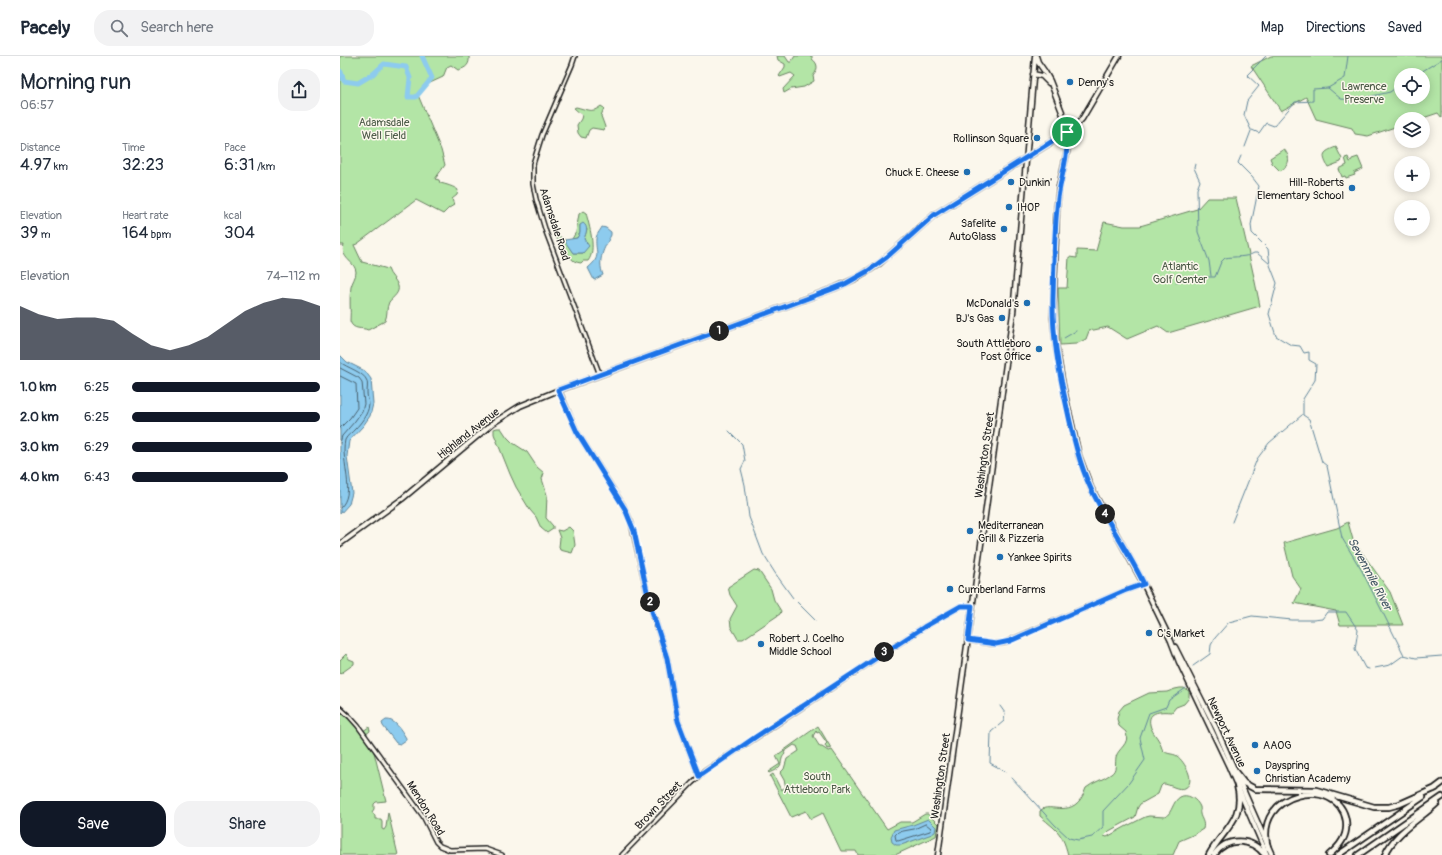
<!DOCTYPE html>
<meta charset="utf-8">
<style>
:root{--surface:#fff;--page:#f2f2f3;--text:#1f2937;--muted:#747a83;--line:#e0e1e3;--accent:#111827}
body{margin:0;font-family:Pangolin,sans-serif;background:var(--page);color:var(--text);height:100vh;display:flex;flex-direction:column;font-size:15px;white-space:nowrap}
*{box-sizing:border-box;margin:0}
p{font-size:13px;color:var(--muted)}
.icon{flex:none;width:22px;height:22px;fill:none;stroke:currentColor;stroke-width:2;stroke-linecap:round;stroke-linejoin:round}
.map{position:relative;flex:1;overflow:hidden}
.drawer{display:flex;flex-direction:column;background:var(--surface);width:340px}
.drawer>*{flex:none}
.controls{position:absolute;left:1054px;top:12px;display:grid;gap:8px}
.controls a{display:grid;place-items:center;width:36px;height:36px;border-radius:50%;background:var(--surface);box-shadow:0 2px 10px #0003;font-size:20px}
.pin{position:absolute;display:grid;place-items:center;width:34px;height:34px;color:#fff;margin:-17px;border:2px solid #fff;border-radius:50%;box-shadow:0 1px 4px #0007}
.km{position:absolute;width:20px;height:20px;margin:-10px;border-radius:50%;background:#222;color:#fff;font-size:11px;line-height:20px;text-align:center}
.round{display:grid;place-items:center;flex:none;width:42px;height:42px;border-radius:16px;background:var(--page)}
.headline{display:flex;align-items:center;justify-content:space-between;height:68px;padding:0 20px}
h1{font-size:22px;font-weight:600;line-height:30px}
.metrics{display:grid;grid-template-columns:repeat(3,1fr);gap:6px;height:68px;padding:4px 20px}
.metrics div{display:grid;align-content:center}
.metrics b{font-size:17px;font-weight:600}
.metrics small{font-size:11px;font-weight:400}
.metrics p{font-size:11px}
.chart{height:112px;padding:8px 20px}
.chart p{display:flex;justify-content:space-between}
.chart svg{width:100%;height:72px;margin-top:4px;fill:var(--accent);opacity:.7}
.primary-button{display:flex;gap:8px;margin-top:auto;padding:8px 20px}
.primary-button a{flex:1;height:46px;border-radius:16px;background:var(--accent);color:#fff;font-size:16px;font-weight:600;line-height:46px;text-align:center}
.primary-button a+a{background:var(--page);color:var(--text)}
ul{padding:0 20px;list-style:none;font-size:13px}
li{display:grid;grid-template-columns:64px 48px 1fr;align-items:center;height:30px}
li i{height:10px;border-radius:5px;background:var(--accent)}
header{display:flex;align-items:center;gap:24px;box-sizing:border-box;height:56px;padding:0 20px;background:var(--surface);border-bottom:1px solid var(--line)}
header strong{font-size:19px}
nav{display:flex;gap:22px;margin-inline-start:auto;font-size:14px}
.search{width:280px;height:36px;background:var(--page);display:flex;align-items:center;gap:10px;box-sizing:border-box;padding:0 14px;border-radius:16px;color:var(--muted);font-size:15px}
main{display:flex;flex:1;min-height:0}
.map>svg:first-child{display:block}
.green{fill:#b3e5a6;stroke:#688061;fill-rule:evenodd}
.water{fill:#8dcbee;stroke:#60859a}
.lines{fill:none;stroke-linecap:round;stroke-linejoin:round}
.shore{stroke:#496270;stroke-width:1}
.stream{stroke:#60859a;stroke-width:1}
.river{stroke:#8dcbee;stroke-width:5}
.minor-casing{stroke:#1c1c1c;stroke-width:6}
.major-casing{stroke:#1c1c1c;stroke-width:7}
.highway-casing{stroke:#1c1c1c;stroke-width:8}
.minor{stroke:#fbf7ec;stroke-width:3}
.major{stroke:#fbf7ec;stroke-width:4}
.highway{stroke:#fbf7ec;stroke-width:4.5}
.route-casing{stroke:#fff;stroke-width:8}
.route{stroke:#1a73e8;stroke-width:5}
.poi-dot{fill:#1f6fb2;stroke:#fbf7ec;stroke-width:1.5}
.labels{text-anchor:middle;stroke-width:3;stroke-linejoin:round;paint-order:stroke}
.poi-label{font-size:11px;fill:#1c1c1c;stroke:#fbf7ec;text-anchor:start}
.park-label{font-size:11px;fill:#495845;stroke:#fbf7ec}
.street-label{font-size:11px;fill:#1c1c1c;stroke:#fbf7ec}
.water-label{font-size:12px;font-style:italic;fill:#445966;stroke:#fbf7ec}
</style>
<header>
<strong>Pacely</strong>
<div class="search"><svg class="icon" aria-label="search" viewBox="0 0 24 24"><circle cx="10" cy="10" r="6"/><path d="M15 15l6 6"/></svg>Search here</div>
<nav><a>Map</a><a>Directions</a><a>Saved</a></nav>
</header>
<main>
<section class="drawer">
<div class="headline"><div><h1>Morning run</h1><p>06:57</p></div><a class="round"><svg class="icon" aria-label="share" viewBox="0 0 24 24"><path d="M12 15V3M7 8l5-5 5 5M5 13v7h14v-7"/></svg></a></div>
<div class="metrics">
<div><p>Distance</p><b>4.97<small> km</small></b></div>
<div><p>Time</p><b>32:23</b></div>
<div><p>Pace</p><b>6:31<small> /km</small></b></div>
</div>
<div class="metrics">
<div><p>Elevation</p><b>39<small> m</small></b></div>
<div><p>Heart rate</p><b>164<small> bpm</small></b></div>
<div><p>kcal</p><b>304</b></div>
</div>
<div class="chart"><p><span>Elevation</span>74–112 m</p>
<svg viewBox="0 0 160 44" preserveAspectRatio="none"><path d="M0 44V11L10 16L20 19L30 18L40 18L50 20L60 28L70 35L80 38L90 35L100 30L110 22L120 14L130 9L140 6L150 7L160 11V44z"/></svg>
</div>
<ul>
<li><b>1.0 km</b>6:25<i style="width:100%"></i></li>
<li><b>2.0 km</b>6:25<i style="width:100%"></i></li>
<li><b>3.0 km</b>6:29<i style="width:96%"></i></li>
<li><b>4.0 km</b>6:43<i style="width:83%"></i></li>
</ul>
<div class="primary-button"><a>Save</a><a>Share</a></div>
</section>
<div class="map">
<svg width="1102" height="799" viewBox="0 0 1102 799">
<rect width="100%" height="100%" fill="#fbf7ec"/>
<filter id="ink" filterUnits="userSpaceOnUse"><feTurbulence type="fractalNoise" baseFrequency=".025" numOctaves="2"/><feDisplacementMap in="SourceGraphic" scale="8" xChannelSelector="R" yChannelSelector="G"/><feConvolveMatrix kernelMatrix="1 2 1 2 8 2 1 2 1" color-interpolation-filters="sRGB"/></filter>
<g filter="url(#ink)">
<path class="green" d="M0,0H129C130,9 126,12 118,14L111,9L107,11L103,21L90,27L78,39L101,94L105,109L95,123L99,124L100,127C105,128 115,131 118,134L117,139L112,143L114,149L109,152L103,158L76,144L17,188L14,189L22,206L48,213C50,220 56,223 58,230C60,237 53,241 49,246C46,252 48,258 45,265L28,274C22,271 13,275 10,265C11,254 9,242 11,231C12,226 16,221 16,216C15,205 0,203 4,189H0Z
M437,0H445L449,6H451L455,0H472V3C479,8 478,14 473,20L474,25L464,31L451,33L444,37L443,33L455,20L451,17L440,21L439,20L445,11V8L438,4Z
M931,0H1102V62L1098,57L1080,63H1061V69L1028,80L1015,78L1012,72L976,63L966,41L941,55L911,10ZM1061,19H1083V41H1061Z
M261,50L264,52L261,60L265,71L264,74L252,72L249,74L246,82L241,81L238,77L237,69L241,63L242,59L234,52L236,51C246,53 252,58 261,50Z
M996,91L1002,103L1001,106L988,111C981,98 983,96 996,91Z
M944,93C951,102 950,109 940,115L932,107L930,102Z
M1008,101L1010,106L1012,105V103L1018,101L1023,113L1014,117L1015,119L1006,122L1005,120L1002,121L999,113L1007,109L1005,102Z
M867,142H896C904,178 913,214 920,250L828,277L818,270L787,283L768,271L749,275L746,283L736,288L720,289L718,232H727L729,201L737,202V194L756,195L764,166L784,170H800L857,153Z
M243,155L246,157C249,169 257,194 248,205H243L241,207C230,206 229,198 224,191C222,187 218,184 215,181L217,179L225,184L233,197H243L244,183L247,173L240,169V177L237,182L232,183L236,176L239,158Z
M157,372H161L167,381L173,387L187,396L197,411L204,417L202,423L207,439L206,462L213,470V473L207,477L201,472L196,461L190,454L176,431L170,418L154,378V373Z
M1008,466L1013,484L1050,536L1063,569H1000L996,555L954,547L961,533L952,520L944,487L997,472Z
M229,471L233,475L235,489L232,497L220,494L219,491L220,482L217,474L222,475Z
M414,514L419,515L431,533L434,544L441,555L440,558L403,583H398L391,571L390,563L397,550L390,539L388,531Z
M6,598L9,603L14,605V608L0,618V604Z
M840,632H844L849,635V642L844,648L836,651L832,656C820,655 805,655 811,672C813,677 817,681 819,685C821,688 821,692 823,694C827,699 833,697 837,700C844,705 857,726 845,732C838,735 830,728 823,728L821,730L818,738L800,748L798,751L795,761L769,775L764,780L767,781L785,771L805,761L809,760L825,761C833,756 832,746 840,741C847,737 857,743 860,751C861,757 859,752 860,758C861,763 865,766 863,773L855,778L839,785L833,799H728C725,787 722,779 713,771C709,767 704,764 700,760V755C709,744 734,767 746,732C753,726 763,724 771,718C777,714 775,707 776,701C778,692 790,689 786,676L779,670L777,663L779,655L784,649L809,637L827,636L835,633Z
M0,652L23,675L29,671L30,675L25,679L33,692L46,745L36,746L34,748V753L32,756L35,760V763H41L42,765V773L44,774L46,771L48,756L58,799H0Z
M478,670L491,692L487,693L485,689L487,687L479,676L477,677L476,675L473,680L480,691H482L488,695L492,694L547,773L560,766H572L585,758H588L598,768L596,780L555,799H518L516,795H501L483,757L471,763L466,755L451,761L430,720L433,718L441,734L446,731L444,724L440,717L444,713L447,703L459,695L457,690H456L454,689L444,696L445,698C441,702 442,704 441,708C439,713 433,715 429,717L428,716L440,708L436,700Z"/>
<path class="water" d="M243,167C249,171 246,177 244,183L249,190L243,197H233L226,187L225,184L237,182L240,177V169Z
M262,171L266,172L271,176V179C264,193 257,203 263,219L254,224L248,212C262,200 255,197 256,183C256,179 260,175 262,171Z
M0,299L7,306L25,315L31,323L33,348L30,360L23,370L9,385L7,400L12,437L9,448L0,458Z
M46,664C55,663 61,674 66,682V684L60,688L56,687L43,670L42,667Z
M588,763L596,771L595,776L592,778L561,789H556L552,786L551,781L554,774L573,769Z"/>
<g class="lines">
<path class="shore" d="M0,306C7,312 24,316 27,325C28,329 27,333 27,337C27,341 29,345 29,349C28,358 21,367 15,373C12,377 7,379 5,384C0,406 17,437 0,452
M0,312L19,322L22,326L24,348L22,355L15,365L2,380L0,387
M0,320L16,328L17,352L10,362L0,372
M586,768L591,772L590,775L558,785L556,784L555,779L558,776L574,773Z"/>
<path class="stream" d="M1076,19L1102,3
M988,32L1001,43L1015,44L1050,36L1061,28
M911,74L904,59L907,45L919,30L907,19L926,0
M912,74L919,77L926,67L934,70L955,46L973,45V33L988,32L1005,22L1008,0
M905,91L911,75
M901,100L898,107L912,121L919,130L911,169L912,177L928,193L930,209L937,227L929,258L936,280L951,289L960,290L964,297L969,296V304L976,308L975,324L963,343V359L969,363L982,406L987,410L1002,482L1022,515L1064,599L1076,602L1102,600
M855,108L854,112L860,125L857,133L858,176L869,205L871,220
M836,227L846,221H875L881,206L885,202C895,200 906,202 914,197H917L930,208
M724,282L736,275
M389,375L402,388L405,405L401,413L405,429L409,461L423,498L435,517L453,542L475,564
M892,466L917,403L929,387L962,359
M853,610L870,598L871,589L875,582L889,566L912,560L952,564H973L982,563L987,556H1006L1018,574L1015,593L1025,612L1029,613
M1035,612L1050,609L1064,599
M660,650L665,657L664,665L651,676L650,707L666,716
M672,722L715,769L729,782L738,784L752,781L763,771V755L789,727L805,704L800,682L809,657L826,651L829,644L846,632"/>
<path class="river" d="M0,15L1,16L4,25L18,27L33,18L44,8L66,11L70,22L68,41H76L92,22L82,0"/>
<defs>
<path id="minor" d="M235,0L232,9L202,79L193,108V128L196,143L206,176L260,319
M219,334L237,376L283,449L291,466L310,549L327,602L338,665L359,720
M627,584L653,588L664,587L784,535L804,528
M0,652L10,661L18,670L83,760L96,786L100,790L110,794L145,793L162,799
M282,799L352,727L365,715L584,571L621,550H632"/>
<path id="major" d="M696,0L698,6L705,16L710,25L722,56L727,72V96L719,131L717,150L713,262L716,290L723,330L739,400L751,432L801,523L831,585L839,606L889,711L927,799
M693,18L702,20L709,27
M0,488L62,443L153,367L180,350L219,334L495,232L519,221L540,207L594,159L734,72L742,63L779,0
M835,591L876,672L932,799
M598,799L673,257L695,0"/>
<path id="highway" d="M896,717L904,727L915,733L976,734L1034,751H1049L1060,748L1096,732
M1094,733L1102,727
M928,792C912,734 999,719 1006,765C1008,780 1000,790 989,799
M869,799C883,773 906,763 897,729
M874,799C887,780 912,782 925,799
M998,799L1083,741
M1018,799L1102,741
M1045,799C1055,776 1079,764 1097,747"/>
</defs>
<use href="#minor" class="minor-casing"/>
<use href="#major" class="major-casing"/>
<use href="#highway" class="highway-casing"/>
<use href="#minor" class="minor"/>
<use href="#major" class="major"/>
<use href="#highway" class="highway"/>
</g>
</g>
<g class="lines" filter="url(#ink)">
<defs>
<path id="route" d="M727,76C729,99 721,120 718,142C714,175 714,209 713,241C712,279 719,316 727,352C733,380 739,407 751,433C767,466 788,495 804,528L784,535L670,585L656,588L628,584L632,550H621L584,571L417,680L359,720L338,665L327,602L310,549L294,475L285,453L237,376L218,334L490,234L505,228L528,215L547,201L594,159Z"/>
</defs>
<use href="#route" class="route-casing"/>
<use href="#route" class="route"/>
</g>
<g class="poi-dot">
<circle cx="730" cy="26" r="4"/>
<circle cx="697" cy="82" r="4"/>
<circle cx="627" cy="116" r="4"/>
<circle cx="671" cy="126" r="4"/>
<circle cx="1012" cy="132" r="4"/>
<circle cx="669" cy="151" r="4"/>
<circle cx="664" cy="173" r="4"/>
<circle cx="687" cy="247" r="4"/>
<circle cx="662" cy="262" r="4"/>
<circle cx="699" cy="293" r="4"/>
<circle cx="630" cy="475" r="4"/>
<circle cx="660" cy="501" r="4"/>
<circle cx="610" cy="533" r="4"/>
<circle cx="809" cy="577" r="4"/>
<circle cx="421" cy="588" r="4"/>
<circle cx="915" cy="689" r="4"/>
<circle cx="917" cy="715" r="4"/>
</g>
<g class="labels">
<g class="poi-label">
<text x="738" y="30">Denny's</text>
<text x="689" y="86" text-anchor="end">Rollinson Square</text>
<text x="619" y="120" text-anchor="end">Chuck E. Cheese</text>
<text x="679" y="130">Dunkin'</text>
<text x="1004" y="130" text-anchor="end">Hill-Roberts<tspan x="1004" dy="13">Elementary School</tspan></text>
<text x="677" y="155">IHOP</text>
<text x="656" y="171" text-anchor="end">Safelite<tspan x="656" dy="13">AutoGlass</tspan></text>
<text x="679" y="251" text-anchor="end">McDonald's</text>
<text x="654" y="266" text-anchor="end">BJ's Gas</text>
<text x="691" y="291" text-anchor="end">South Attleboro<tspan x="691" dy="13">Post Office</tspan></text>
<text x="638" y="473">Mediterranean<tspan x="638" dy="13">Grill &amp; Pizzeria</tspan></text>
<text x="668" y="505">Yankee Spirits</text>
<text x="618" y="537">Cumberland Farms</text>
<text x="817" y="581">C's Market</text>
<text x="429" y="586">Robert J. Coelho<tspan x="429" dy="13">Middle School</tspan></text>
<text x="923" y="693">AAOG</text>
<text x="925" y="713">Dayspring<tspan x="925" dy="13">Christian Academy</tspan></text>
</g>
<g class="park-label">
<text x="1024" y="34">Lawrence<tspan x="1024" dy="13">Preserve</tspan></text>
<text x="44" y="70">Adamsdale<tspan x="44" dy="13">Well Field</tspan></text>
<text x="840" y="214">Atlantic<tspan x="840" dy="13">Golf Center</tspan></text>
<text x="477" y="724">South<tspan x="477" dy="13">Attleboro Park</tspan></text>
</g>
<g class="street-label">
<text transform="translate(215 168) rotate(72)" y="4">Adamsdale Road</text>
<text transform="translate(128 377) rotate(-38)" y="4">Highland Avenue</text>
<text transform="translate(644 399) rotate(-82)" y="4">Washington Street</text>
<text transform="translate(887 676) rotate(65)" y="4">Newport Avenue</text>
<text transform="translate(600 720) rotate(-82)" y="4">Washington Street</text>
<text transform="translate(318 749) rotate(-46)" y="4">Brown Street</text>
<text transform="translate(86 752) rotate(58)" y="4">Mendon Road</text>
</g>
<g class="water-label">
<text transform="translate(1030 518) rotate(62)" y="4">Sevenmile River</text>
</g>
</g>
</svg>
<div class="controls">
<a><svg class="icon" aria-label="locate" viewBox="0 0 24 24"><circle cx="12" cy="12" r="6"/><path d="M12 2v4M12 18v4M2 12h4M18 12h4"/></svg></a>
<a><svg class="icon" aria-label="layers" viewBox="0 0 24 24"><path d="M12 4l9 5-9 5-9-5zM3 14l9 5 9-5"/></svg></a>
<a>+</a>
<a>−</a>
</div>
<div class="pin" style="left:727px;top:76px;background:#1e9e55"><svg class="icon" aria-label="arrive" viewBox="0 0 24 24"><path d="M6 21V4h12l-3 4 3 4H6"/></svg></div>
<b class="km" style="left:379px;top:275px">1</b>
<b class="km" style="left:310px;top:546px">2</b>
<b class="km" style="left:544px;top:596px">3</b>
<b class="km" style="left:765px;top:458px">4</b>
</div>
</main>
